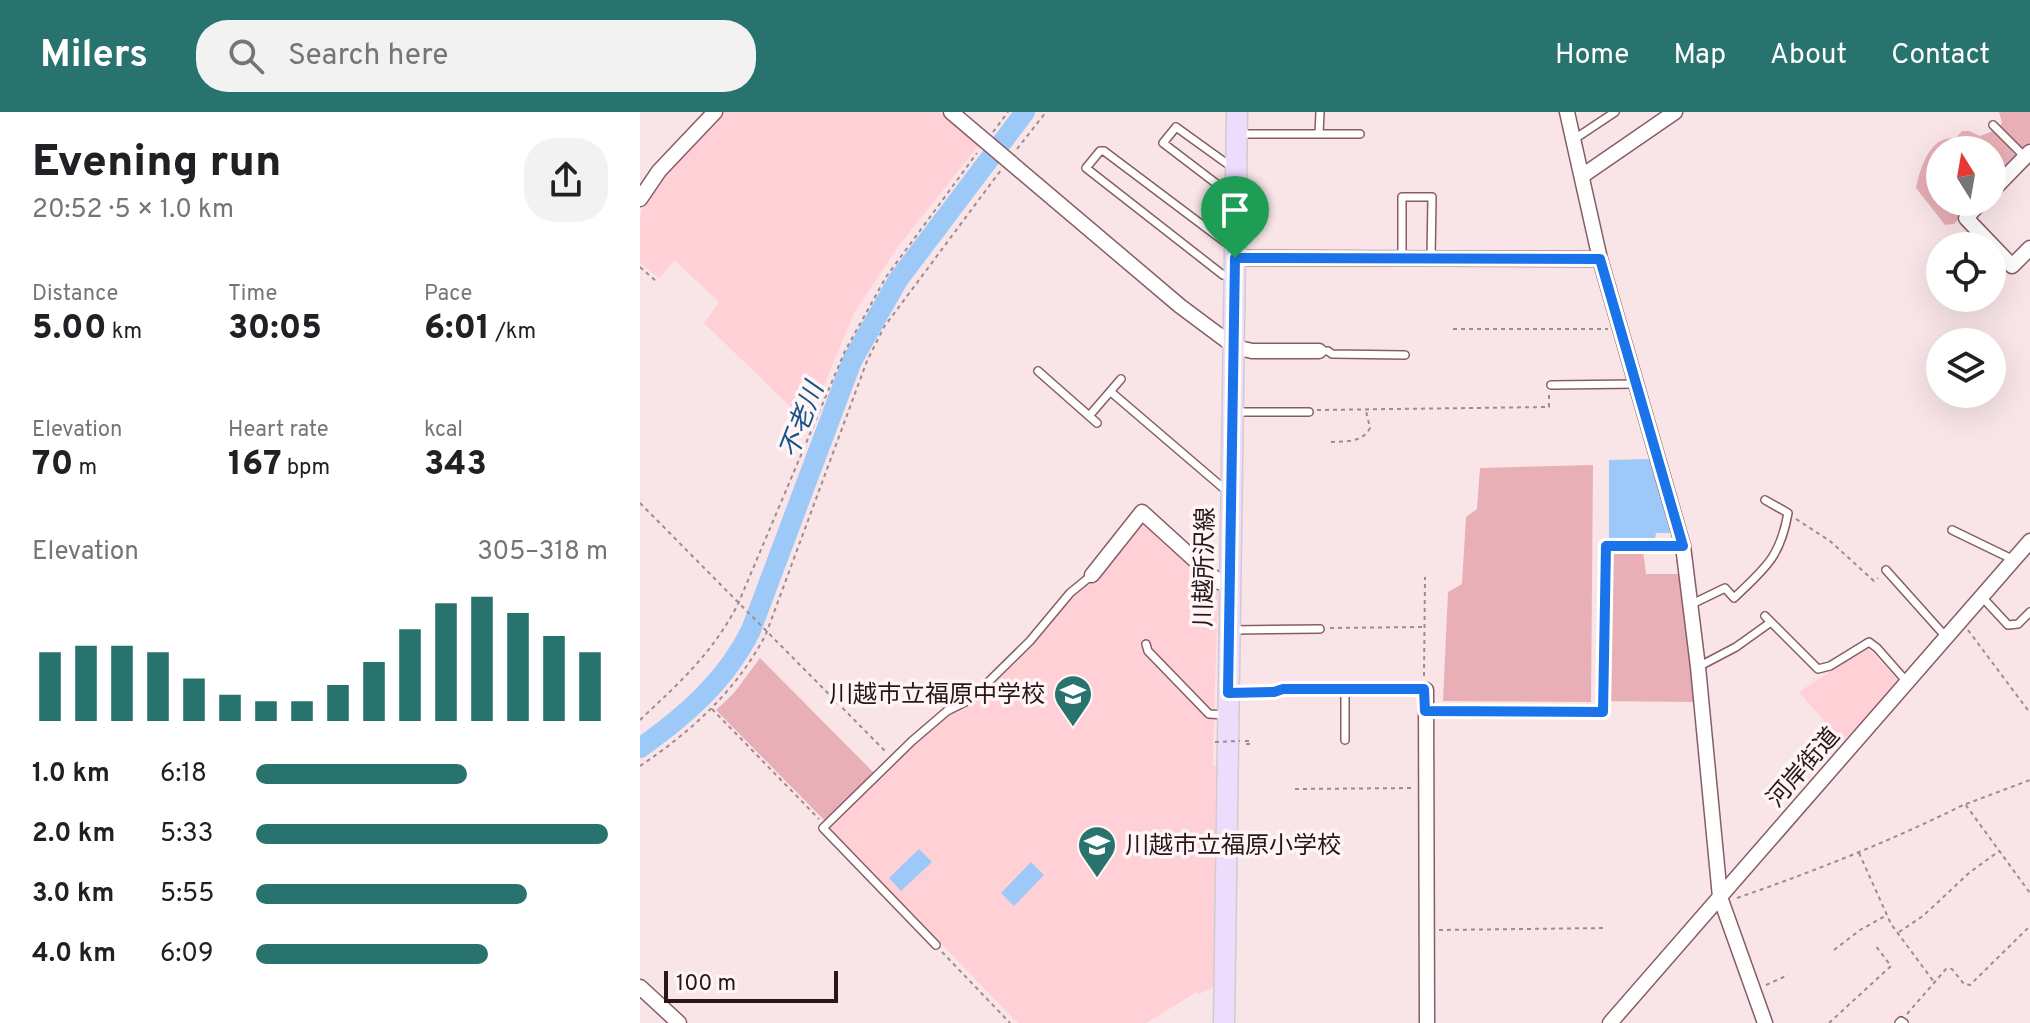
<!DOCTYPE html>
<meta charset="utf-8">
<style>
:root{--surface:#fff;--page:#f2f2f2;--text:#202124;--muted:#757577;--accent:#29736e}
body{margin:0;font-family:Overpass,"Noto Sans JP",sans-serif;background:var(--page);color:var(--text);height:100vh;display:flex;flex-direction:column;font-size:30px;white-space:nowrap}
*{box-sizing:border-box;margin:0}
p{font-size:26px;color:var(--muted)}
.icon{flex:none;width:44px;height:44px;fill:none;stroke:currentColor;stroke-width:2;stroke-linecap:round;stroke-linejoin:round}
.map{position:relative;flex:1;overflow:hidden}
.sheet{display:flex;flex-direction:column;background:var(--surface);width:640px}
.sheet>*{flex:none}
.needle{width:52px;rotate:349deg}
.fabs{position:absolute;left:1286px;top:24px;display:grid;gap:16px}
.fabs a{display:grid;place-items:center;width:80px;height:80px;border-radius:50%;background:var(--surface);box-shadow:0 8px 32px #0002;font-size:40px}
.scale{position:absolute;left:24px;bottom:20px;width:174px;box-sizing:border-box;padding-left:8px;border:4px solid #271719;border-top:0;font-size:22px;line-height:28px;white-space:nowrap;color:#271719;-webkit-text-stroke:6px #fff5f6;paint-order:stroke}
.pin{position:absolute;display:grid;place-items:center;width:68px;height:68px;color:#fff;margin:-82px -34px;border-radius:50% 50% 50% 0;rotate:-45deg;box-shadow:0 0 8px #0007}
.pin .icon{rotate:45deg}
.round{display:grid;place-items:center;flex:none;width:84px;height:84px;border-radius:32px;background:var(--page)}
.head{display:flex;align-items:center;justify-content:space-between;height:136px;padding:0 32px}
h1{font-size:44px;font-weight:800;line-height:60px}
.stats{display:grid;grid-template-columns:repeat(3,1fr);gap:12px;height:136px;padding:8px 32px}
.stats div{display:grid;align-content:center}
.stats b{font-size:34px;font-weight:800}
.stats small{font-size:22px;font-weight:400}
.stats p{font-size:22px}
.chart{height:224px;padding:16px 32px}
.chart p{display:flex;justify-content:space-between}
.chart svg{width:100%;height:144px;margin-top:8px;stroke:var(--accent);stroke-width:6}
ul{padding:0 32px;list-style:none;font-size:26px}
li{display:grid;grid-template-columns:128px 96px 1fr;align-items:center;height:60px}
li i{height:20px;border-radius:10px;background:var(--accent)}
header{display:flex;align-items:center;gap:48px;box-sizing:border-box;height:112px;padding:0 40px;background:var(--accent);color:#fff}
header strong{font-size:38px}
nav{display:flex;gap:44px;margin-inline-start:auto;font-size:28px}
.search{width:560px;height:72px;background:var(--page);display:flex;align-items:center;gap:20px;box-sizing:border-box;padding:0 28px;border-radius:32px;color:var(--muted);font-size:30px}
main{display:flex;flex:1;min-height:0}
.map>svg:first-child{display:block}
.built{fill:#ffd1d7}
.green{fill:#e8afb6}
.water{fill:#9cc9f8}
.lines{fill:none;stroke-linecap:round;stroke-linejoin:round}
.river{stroke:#9cc9f8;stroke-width:20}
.service-casing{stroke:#875d63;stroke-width:10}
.minor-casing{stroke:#875d63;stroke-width:17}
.primary-casing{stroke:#cfcccc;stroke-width:23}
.path{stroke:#9d8b8d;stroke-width:2;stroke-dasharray:4 4;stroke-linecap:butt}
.service{stroke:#fff;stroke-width:7}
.minor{stroke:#fff;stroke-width:14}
.primary{stroke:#eedcfc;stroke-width:20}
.path-bridge{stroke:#9d8b8d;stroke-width:2;stroke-dasharray:4 4;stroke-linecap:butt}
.route-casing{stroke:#fff;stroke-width:16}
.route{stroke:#1a73e8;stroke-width:10}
.labels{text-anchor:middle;stroke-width:7;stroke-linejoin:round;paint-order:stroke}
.street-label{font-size:24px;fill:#271719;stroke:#fff5f6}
.poi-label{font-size:24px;fill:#271719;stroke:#fff5f6;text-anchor:end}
.water-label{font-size:26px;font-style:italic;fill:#185388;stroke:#fff5f6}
</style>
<header>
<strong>Milers</strong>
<div class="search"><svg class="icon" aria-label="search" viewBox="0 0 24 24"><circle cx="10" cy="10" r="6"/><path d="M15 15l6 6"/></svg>Search here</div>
<nav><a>Home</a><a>Map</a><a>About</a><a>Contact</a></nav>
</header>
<main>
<section class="sheet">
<div class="head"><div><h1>Evening run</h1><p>20:52 · 5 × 1.0 km</p></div><a class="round"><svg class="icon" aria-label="share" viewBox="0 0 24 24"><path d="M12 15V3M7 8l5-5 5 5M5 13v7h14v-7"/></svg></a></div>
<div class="stats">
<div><p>Distance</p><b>5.00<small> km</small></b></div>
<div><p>Time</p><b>30:05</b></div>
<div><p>Pace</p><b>6:01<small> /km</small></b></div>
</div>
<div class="stats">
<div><p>Elevation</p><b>70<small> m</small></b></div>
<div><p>Heart rate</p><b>167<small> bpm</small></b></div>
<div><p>kcal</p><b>343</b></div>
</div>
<div class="chart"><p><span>Elevation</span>305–318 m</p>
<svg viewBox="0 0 160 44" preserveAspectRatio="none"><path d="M5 44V23M15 44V21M25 44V21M35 44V23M45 44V31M55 44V36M65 44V38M75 44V38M85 44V33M95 44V26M105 44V16M115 44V8M125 44V6M135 44V11M145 44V18M155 44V23"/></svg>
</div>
<ul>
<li><b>1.0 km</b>6:18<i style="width:60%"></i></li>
<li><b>2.0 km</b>5:33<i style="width:100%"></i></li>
<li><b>3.0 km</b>5:55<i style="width:77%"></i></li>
<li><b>4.0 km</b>6:09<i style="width:66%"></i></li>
</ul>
</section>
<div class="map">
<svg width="1390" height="911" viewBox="0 0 1390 911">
<rect width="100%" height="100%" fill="#f9e5e7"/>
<path class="built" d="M82,0H299L339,33L257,136L214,201L168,312L64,211L79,190L35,149L19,166L0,151V104L5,88L16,70Z
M501,409H506L578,477L573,641V653L576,654L574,875L559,882L557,880L506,911H378L191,719V714L277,630L310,601L335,589L392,532L434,482L457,466Z
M1227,535L1261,571L1202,630L1159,580Z"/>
<path class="green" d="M1359,0H1390V33L1382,36L1373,27L1368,29L1370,37L1377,45L1352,72V38H1300V90H1335L1314,112L1305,113L1276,76C1280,57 1290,22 1315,27L1322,19H1329L1340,24L1358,17L1362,11Z
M953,353L951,590L803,589L808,480L822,472L826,405L837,397L840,356Z
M961,437L1003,438L1006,462H1041L1055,590L956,589Z
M120,546L234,661L185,709L76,598L94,581Z"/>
<path class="water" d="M1011,347L1030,421H1016L1015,427H969V348Z
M279,737L292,750L261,779L249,766Z
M391,750L404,763L374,794L361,781Z"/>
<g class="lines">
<path class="river" d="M0,636C45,604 86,569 111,518L212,249L258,168L385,0"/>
<defs>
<path id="service" d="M1353,13L1385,45
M598,22H720
M679,22L680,0
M933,28L975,0
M594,80L586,79L523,31L536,15L586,51H595
M762,147V85H792L791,147
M593,166L583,163L446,56L460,39H464L585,130L594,133
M679,239H688L692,242L765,243
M398,259L457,311
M911,273L997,272
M471,280L582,375L590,377
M596,300H669
M449,304L481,267
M1312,418L1374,448
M1246,458L1306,525
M1342,485L1368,513L1378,512L1390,500
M1052,492L1085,476L1094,486C1125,456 1140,446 1148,401L1125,388
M1125,504L1178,557L1190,554L1229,530L1237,536L1267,570
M592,518L680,517
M506,532L508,539L569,602L586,603
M1058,555L1096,535L1131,510
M593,581L634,580L643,577L786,578
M705,628V576
M296,833L183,716L272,629L307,599L331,587L390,529L430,481L452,463
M1259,911L1261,909L1264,911"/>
<path id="minor" d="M311,0L540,194L595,235L612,239H679
M927,0L960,147L1043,434L1058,555L1080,785L1125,911
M942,64L1035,0
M1352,79L1390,40
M0,87L19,59L75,0
M1341,90L1326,106L1372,154L1390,136
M595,146L960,147
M452,463L502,400L579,470L591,472
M786,578L787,911
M0,875L39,911
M970,911L1390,429"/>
<path id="primary" d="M584,911L597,0"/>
</defs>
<use href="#service" class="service-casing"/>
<use href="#minor" class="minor-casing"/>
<use href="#primary" class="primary-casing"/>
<path class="path" d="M353,20L368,0
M377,37L406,0
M0,155L16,169
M813,217H968
M677,298L909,295V281
M691,330C706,329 722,331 730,316L726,299
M0,391L246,640
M1156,407L1190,429L1234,469L1238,466
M690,516L783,515
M1328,518L1390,601
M784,564L785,465
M72,597L179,707
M800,599L963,600L966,434H1030
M0,608C39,571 73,541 98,492L205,239L246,165L337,41
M605,629H610V632H606
M0,654C52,619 97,578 126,522L227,249L244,215L361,58
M655,677L774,676
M1326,692L1390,668
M1219,741L1251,812L1294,870
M1097,786C1175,759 1251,729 1325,692L1390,781
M799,818L966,816
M1259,820L1283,804L1329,761L1359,739
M1194,838L1220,818L1247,803
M302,840L370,911
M1126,873L1148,863
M1267,902L1306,857H1312L1324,872L1330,873L1390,814
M1189,911L1251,854L1235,833"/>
<use href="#service" class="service"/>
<use href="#minor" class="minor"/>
<use href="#primary" class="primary"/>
<path class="path-bridge" d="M575,630L600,629"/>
</g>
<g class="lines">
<defs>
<path id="route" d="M595,146L960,147L1043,434H966L963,600L785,599L784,577H643L634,580L588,581Z"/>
</defs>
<use href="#route" class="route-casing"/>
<use href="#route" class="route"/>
</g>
<defs>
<symbol id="school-pin" viewBox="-11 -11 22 30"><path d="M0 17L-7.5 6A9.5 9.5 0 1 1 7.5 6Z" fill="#29736e" stroke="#fff5f6"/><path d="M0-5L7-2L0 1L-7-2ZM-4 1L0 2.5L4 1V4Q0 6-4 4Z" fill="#fff"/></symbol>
</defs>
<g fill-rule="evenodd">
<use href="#school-pin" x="411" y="560" width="44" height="60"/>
<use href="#school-pin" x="435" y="711" width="44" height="60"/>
</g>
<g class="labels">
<g class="street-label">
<text transform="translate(564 455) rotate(-89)" y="8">川越所沢線</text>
<text transform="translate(1163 655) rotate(-49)" y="8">河岸街道</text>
</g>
<g class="poi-label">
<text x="405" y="590">川越市立福原中学校</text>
<text x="485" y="741" text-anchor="start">川越市立福原小学校</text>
</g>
<g class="water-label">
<text transform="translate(161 308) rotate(-69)" y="9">不老川</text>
</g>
</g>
</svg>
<div class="fabs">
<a><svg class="needle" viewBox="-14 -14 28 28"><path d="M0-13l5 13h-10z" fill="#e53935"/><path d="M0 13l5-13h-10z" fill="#757577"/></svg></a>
<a><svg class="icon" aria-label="locate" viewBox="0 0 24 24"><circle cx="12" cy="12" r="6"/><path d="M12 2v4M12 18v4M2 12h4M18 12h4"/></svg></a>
<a><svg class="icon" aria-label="layers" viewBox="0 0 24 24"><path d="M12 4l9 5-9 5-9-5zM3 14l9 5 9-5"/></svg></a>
</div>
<div class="scale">100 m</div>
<div class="pin" style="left:595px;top:146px;background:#1e9e55"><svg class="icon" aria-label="arrive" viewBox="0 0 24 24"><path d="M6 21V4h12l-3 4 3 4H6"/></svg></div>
</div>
</main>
